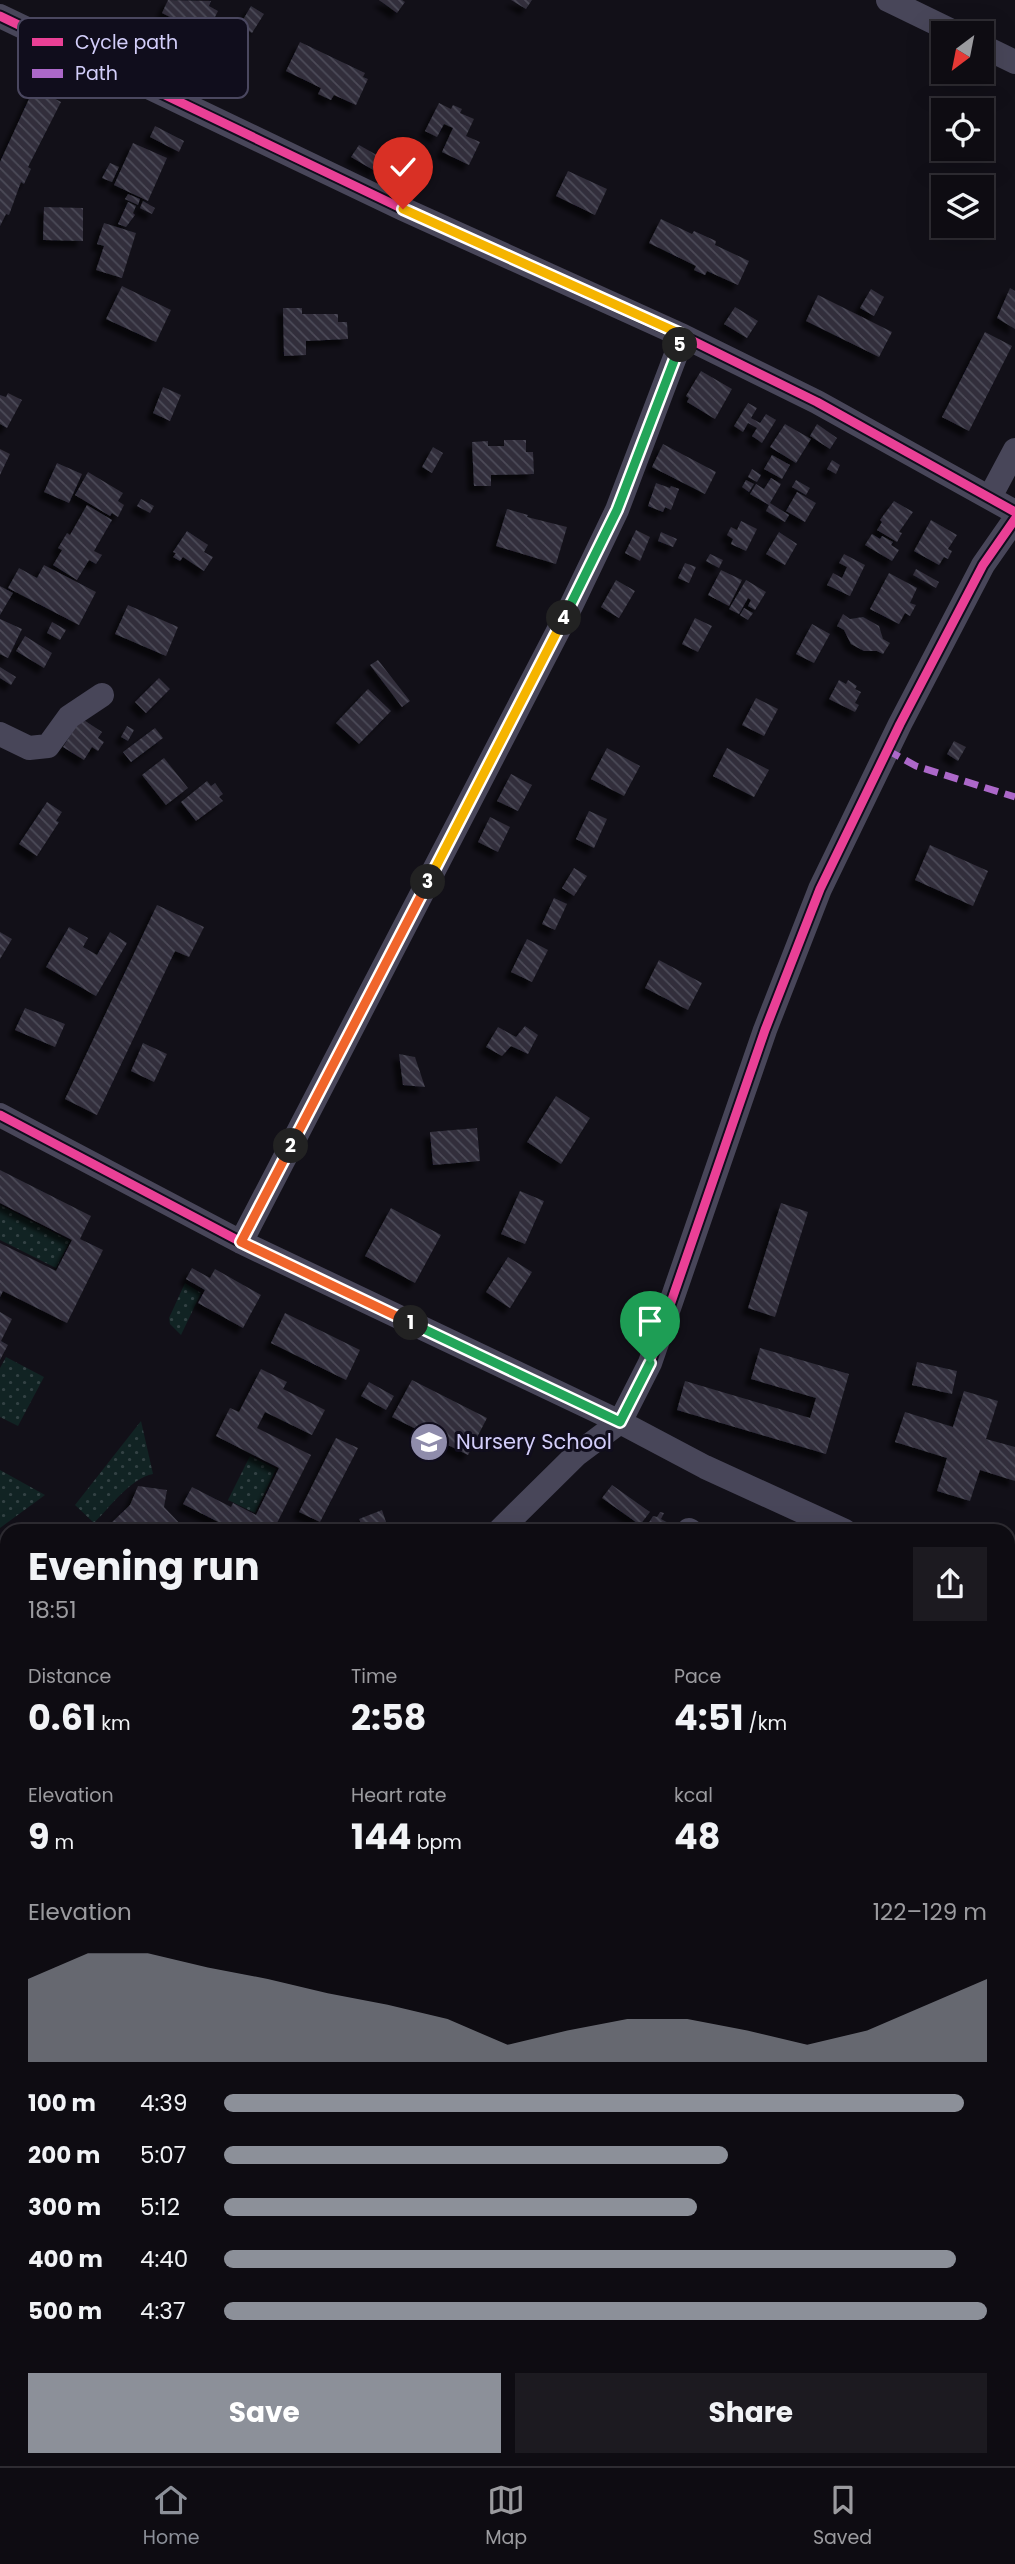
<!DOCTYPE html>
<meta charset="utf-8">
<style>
:root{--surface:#0e0c12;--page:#1c1a20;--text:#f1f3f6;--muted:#9b9b9f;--line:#2e2c32;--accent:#8c9099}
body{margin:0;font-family:Poppins,sans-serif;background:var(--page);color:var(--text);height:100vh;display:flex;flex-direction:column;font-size:26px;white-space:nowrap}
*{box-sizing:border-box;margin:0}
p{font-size:23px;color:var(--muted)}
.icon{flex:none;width:38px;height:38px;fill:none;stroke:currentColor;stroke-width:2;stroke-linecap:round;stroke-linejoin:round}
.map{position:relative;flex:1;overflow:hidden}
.drawer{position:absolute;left:0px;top:1524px;width:1015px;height:943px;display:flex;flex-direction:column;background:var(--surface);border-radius:21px 21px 0 0;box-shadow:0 7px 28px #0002,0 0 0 2px var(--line)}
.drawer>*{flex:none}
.needle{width:46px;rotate:212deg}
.buttons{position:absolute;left:931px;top:21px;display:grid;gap:14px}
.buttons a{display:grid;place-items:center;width:63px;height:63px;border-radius:0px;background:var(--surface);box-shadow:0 7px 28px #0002,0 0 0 2px var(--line);font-size:35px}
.pin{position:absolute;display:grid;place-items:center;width:60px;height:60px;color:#fff;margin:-72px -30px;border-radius:50% 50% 50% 0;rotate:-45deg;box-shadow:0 0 7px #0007}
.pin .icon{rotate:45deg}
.km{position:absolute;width:35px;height:35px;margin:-18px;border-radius:50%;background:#222;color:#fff;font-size:19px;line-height:35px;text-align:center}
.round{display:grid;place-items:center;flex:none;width:74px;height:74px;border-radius:0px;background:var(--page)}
.head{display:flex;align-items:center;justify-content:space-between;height:119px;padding:0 28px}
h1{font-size:38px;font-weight:700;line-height:52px}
.metrics{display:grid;grid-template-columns:repeat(3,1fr);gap:10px;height:119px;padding:7px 28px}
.metrics div{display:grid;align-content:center}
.metrics b{font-size:35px;font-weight:700}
.metrics small{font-size:19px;font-weight:400}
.metrics p{font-size:19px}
.chart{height:196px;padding:14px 28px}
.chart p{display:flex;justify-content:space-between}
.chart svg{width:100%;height:126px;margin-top:7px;fill:var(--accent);opacity:.7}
.primary-button{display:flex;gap:14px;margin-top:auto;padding:14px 28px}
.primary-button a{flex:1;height:80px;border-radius:0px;background:var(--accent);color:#fff;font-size:28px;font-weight:700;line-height:80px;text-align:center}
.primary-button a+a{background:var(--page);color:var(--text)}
ul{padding:0 28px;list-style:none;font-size:23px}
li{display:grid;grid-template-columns:112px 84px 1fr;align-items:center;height:52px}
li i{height:18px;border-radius:9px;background:var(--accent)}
.dock{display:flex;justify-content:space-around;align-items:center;height:98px;border-top:2px solid var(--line);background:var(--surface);font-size:19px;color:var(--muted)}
.dock a{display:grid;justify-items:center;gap:4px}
.dock .on{color:var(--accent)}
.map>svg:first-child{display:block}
.grass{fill:url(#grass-dots)}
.building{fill:url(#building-back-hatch);filter:url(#shadow)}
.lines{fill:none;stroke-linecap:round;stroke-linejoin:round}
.minor{stroke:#484659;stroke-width:24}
.quiet{stroke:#ac68c9;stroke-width:7;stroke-dasharray:14 7;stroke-linecap:butt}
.cycleway-casing{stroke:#100d1c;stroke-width:13}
.cycleway{stroke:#ea4096;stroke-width:9}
.split-1-casing{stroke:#fff;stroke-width:14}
.split-2-casing{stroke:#fff;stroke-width:14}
.split-3-casing{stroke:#fff;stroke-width:14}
.split-4-casing{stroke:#fff;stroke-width:14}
.split-5-casing{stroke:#fff;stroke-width:14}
.split-6-casing{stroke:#fff;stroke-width:14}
.split-1{stroke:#22a559;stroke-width:9}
.split-2{stroke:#f0652b;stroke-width:9}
.split-3{stroke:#f0652b;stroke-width:9}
.split-4{stroke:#f5b400;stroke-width:9}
.split-5{stroke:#22a559;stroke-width:9}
.split-6{stroke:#f5b400;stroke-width:9}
.labels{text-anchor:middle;stroke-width:6;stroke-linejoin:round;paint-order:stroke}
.poi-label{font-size:21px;fill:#d3cefa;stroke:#100d1c;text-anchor:start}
.key{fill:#100d1c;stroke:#4a475f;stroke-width:2}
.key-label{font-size:19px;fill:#d3cefa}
</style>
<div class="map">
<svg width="1015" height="2466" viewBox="0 0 1015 2466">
<defs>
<pattern id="grass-dots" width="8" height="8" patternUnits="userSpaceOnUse" patternTransform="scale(1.75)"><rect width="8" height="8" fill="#112323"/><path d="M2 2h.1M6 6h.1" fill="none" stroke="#334244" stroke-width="1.8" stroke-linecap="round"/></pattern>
<pattern id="building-back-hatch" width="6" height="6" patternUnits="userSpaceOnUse" patternTransform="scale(1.75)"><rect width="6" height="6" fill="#302e3b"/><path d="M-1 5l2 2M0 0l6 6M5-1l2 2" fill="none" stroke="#4d4b58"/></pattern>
<filter id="shadow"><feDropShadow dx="-6" dy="6" stdDeviation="2" flood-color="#0009"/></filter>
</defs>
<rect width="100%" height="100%" fill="#121018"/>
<path class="grass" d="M0,1205L70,1241L56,1268L0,1240Z
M185,1283L201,1293L181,1335L170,1324L169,1318Z
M6,1357L44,1377L18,1426L0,1417V1368Z
M141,1421L153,1474C131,1478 110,1507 94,1523L75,1505Z
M250,1456L276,1469L255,1513L228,1500Z
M0,1470L45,1495L0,1528Z
M7,2042V2143L0,2145V2049Z"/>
<path class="building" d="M168,0L211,1L209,6L218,11L206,35L162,13Z
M379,0H402L405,2L397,13Z
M511,0H532L526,9Z
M251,6L264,14L252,33L240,25Z
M300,42L365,73L363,77L368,79L356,105L334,95L331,100L318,94L321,88L286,71Z
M34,88L61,102L28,167L31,169L24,184L21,182L9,215L6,214L0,226V162Z
M439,103L451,109L453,105L462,109L460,113L474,119L466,136L480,142L469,165L442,152L453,128L444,124L437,137L425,131Z
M155,126L184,141L179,152L150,137Z
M133,143L167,158L148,201L114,185Z
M359,145L382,158L375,171L351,157Z
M110,163L119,167L112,182L102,178Z
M568,171L607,189L595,215L556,196Z
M128,194L140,199L138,205L125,199Z
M143,201L155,208L152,214L140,208Z
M128,202L136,206L133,213L135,215L126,227L118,224Z
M44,207L83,208V241L43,240Z
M661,219L692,234L694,231L716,241L715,245L749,261L738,285L707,271L705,275L694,270L696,266L649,243Z
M104,223L136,233L122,278L96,270L104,246L97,244Z
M122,286L171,310L156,342L106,319Z
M1010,288L1015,291V329L997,318Z
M871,289L884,297L874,316L860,308Z
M818,295L892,332L879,357L806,321Z
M735,307L758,321L747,338L724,324Z
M283,308H302V314H338V322H347L348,339L306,341V355L284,356Z
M985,332L1012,346L969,431L942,417Z
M701,371L732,389L715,419L687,402L689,398L686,396Z
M163,387L181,395L170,421L153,413Z
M8,393L22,400L7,428L0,424V395L6,397Z
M748,403L757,408L751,418L760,423L766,414L776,420L762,443L752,436L757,428L748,423L743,432L734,426Z
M785,424L811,439L796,463L770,447Z
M817,424L837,438L830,449L810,436Z
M504,440H526V452H533L534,474L491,475V486H474L472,442L488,441V446H504Z
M663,444L716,472L705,494L652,467Z
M433,447L443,453L432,473L422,467Z
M0,449L10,454L0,475Z
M772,455L790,465L782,479L764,469Z
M832,460L840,465L836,474L827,469Z
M57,463L82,474L69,503L44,492Z
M752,469L761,475L757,482L748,477Z
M88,472L123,493L118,501L124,505L118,517L112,513L110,516L75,495Z
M771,478L781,484L770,503L789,515L785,522L766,511L769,505L750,494L756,484L764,489Z
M746,480L754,484L749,492L742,487Z
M796,480L810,488L806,495L792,487Z
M656,483L670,488L671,486L679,489L671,510L665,507L663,512L648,506Z
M797,492L816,503L805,522L786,511Z
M141,499L154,506L150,513L137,506Z
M894,501L913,512L899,532L902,533L897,542L877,530L882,522L880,520Z
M87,505L112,520L94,551L102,555L96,564L89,560L77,580L53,565L62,550L58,548L67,533L70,535Z
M507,509L528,515L527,517L567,527L556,564L496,546Z
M931,520L957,535L948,549L952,551L948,559L944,557L939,565L914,551Z
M741,521L757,529L746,551L731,544L733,539L727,535L731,527L737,530Z
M636,530L650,537L640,561L625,553Z
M187,531L208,545L204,552L213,557L204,571L183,557L180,561L173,557L176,553L173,552Z
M661,532L677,539L673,547L658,541Z
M779,532L797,544L785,565L766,554Z
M872,534L880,539L882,536L893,542L891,545L899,550L892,561L865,545Z
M710,554L723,560L719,568L706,561Z
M844,554L865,565L850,596L827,585L833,573L842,578L847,567L839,563Z
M685,563L696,567L689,583L678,578Z
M44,565L96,592L79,625L8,588L19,568L37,578Z
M916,569L939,582L936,588L913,575Z
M721,570L742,580L729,606L708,595Z
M889,573L917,588L910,603L916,605L910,616L905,613L899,624L870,609Z
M616,580L635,591L619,618L601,607Z
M746,580L766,592L755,610L748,606L751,600L748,598L739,614L729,609Z
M0,586L13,593L0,615Z
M128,605L178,627L166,656L115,634Z
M744,608L753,613L748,620L740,615Z
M843,614L850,619L863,617L879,626L883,639L890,643L883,654L877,651H864L851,644L844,630L837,626Z
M695,618L712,626L698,652L682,644Z
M0,619L22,629L8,658L0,654Z
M52,622L66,630L60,640L47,633Z
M812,624L830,634L814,663L796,654Z
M25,636L52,653L44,668L16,651Z
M378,660L410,701L402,707L370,665Z
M0,667L16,677L11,685L0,678Z
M159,678L170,689L146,713L135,702Z
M839,680L846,684L848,680L857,686L855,689L861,692L855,703L859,705L855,712L829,699Z
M368,689L391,711L359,744L336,723Z
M756,698L778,709L764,736L742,725Z
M81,718L102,732L98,738L104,742L98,751L92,747L84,760L63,747Z
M127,726L134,730L128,741L121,737Z
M155,728L163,738L131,762L123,752Z
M954,741L966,747L958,761L947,754Z
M607,748L640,766L624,796L591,779Z
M727,748L769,770L754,797L713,776Z
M164,758L188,788L166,805L142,775Z
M511,774L532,785L518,811L497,801Z
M207,781L211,786L215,783L223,794L219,797L223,801L196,821L181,802Z
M47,802L62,812L56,821L59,822L37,856L19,844Z
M589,811L607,819L594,848L576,839Z
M490,817L510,827L498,852L478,842Z
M930,845L988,871L973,906L915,880Z
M574,868L587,876L574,896L562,888Z
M554,898L567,904L555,930L542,924Z
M157,905L204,927L189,957L175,951L97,1115L65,1099Z
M69,927L88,938L83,947L97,955L110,932L127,943L96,996L46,967Z
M0,932L12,939L0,959Z
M527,939L548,950L532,982L511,972Z
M659,960L702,983L688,1010L645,988Z
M25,1008L65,1024L55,1047L15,1030Z
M525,1026L538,1035L528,1054L511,1046L502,1056L486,1047L498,1027L516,1037Z
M143,1043L167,1054L154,1082L131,1071Z
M399,1054L415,1057L425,1087L403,1085Z
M556,1096L590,1118L561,1164L527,1142Z
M477,1128L480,1161L433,1165L430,1132Z
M0,1170L91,1216L80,1239L103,1250L67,1323L3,1291L0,1297V1243L56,1271L72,1240L0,1203Z
M520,1191L544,1201L525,1244L501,1234Z
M781,1203L808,1212L775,1317L748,1308Z
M391,1208L441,1235L415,1283L365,1256Z
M508,1257L532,1272L510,1308L486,1292Z
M192,1268L210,1278L215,1269L261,1295L243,1328L198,1303L205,1290L186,1279Z
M0,1312L12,1319L1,1341L8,1345L0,1360Z
M285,1313L360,1350L346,1380L271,1343Z
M760,1348L849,1374L826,1454L677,1410L685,1381L810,1418L816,1398L751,1379Z
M917,1362L957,1371L952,1394L912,1385Z
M261,1369L287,1382L283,1389L325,1410L312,1435L265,1412L257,1428L311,1455L273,1531H236L183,1504L192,1487L231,1507L233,1503L256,1515L279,1468L216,1436L230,1408L239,1412Z
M412,1380L487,1418L468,1455L392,1417Z
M369,1382L394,1396L386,1410L361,1396Z
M964,1391L998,1401L986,1439L1015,1447V1481L980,1470L970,1501L937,1491L947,1458L895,1442L905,1412L953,1427Z
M336,1438L358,1448L320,1522L299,1512Z
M612,1485L650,1512L640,1525L602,1498Z
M138,1486L167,1490L164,1507L187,1531H103L130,1505Z
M382,1510L389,1531H364L359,1519Z
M660,1512L664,1513L661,1519L674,1526L671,1531H661L648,1524L653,1516L657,1517Z
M7,1583V1612L0,1618V1588Z
M1008,1639H1015V1672L1008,1671Z
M0,1704L7,1711V1732L0,1739Z
M1015,1773V1815L1008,1812V1789Z
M0,1774L7,1781V1811L0,1804Z
M4,1842L7,1845V1911L0,1904V1880L5,1876L0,1871V1846Z
M7,1920V1956L0,1963V1927Z
M1008,2011L1015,2016V2035L1008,2030Z
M1008,2075L1015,2081V2116L1008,2111Z
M7,2197V2240L0,2237V2213Z
M0,2244L7,2246V2257L0,2276Z
M0,2351L7,2353V2460H253L252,2466H0Z
M589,2460H613L611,2466H588Z
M644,2460H667V2466H644Z"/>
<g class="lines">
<path class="minor" d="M888,0L956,33
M0,16L403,209L683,336L817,402L1015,512
M982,46L1015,62
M990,497L1015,450
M0,734L29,748L48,746L69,717L102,695
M0,1115L241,1242L620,1422L650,1363L765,1030L820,889L900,724L983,565L1015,519
M241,1242L571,606L617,510L683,336
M689,1530L691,1531
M499,1531L576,1455L620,1422L705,1467L845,1531
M1008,1581L1015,1582
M1008,1851L1015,1857
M0,1999L7,1993
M403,2466H413"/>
<path class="quiet" d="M887,750L916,766L1015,797"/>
<defs>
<path id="cycleway" d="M0,16L403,209L683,336L817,402L1015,512
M0,1115L241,1242L620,1422L650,1363L765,1030L820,889L900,724L983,565L1015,519"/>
</defs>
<use href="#cycleway" class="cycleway-casing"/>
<use href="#cycleway" class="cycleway"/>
</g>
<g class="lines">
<defs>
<path id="split-1" d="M411,1323L620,1422L650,1363"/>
<path id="split-2" d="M291,1146L241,1242L411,1323"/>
<path id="split-3" d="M291,1146L428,882"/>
<path id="split-4" d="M428,882L564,618"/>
<path id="split-5" d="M564,618L617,510L680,345"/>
<path id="split-6" d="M403,209L683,335L680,345"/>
</defs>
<use href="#split-1" class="split-1-casing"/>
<use href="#split-2" class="split-2-casing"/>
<use href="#split-3" class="split-3-casing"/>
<use href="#split-4" class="split-4-casing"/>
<use href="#split-5" class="split-5-casing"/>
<use href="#split-6" class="split-6-casing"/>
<use href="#split-1" class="split-1"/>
<use href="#split-2" class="split-2"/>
<use href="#split-3" class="split-3"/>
<use href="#split-4" class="split-4"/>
<use href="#split-5" class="split-5"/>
<use href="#split-6" class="split-6"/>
</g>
<defs>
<symbol id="school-disc" viewBox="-11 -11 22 22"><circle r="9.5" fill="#8f8cab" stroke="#100d1c"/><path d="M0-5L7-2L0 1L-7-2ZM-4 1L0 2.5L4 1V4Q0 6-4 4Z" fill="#fff"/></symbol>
</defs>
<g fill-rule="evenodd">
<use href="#school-disc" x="407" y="1420" width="44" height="44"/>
</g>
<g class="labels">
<g class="poi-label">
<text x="456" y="1449">Nursery School</text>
</g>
</g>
<rect x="18" y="18" width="230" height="80" rx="10" class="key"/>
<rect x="32" y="38" width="31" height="8" fill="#ea4096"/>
<rect x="32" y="69" width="31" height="9" fill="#ac68c9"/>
<g class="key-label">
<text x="75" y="49">Cycle path</text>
<text x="75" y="80">Path</text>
</g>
</svg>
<div class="buttons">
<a><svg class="needle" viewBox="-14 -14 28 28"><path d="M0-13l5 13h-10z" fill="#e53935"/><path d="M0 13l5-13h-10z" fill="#9b9b9f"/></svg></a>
<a><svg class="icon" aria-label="locate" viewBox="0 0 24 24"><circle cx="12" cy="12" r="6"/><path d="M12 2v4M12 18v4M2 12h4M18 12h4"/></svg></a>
<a><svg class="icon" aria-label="layers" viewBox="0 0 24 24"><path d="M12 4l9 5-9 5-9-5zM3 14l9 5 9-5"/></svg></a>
</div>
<div class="pin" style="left:650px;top:1363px;background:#1e9e55"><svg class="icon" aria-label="arrive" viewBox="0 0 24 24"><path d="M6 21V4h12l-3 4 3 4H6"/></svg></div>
<div class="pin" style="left:403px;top:209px;background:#d93025"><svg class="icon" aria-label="check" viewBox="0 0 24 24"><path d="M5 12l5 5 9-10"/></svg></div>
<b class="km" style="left:411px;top:1323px">1</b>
<b class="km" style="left:291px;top:1146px">2</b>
<b class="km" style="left:428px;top:882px">3</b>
<b class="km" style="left:564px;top:618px">4</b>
<b class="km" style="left:680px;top:345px">5</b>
<section class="drawer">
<div class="head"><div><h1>Evening run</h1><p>18:51</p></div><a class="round"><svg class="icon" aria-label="share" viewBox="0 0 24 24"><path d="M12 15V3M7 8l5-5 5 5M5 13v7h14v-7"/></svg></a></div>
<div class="metrics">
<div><p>Distance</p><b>0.61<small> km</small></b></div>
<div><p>Time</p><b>2:58</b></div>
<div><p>Pace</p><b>4:51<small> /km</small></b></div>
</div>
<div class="metrics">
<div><p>Elevation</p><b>9<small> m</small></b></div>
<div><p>Heart rate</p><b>144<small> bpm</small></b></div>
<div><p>kcal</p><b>48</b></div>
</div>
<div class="chart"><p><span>Elevation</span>122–129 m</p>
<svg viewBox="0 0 160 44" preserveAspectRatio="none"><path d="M0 44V15L10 6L20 6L30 11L40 15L50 20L60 24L70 29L80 38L90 33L100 29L110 29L120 33L130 38L140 33L150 24L160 15V44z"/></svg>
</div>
<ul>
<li><b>100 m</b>4:39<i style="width:97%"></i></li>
<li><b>200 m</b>5:07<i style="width:66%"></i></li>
<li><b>300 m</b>5:12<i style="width:62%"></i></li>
<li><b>400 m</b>4:40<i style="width:96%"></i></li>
<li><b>500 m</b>4:37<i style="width:100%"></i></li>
</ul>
<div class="primary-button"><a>Save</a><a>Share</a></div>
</section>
</div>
<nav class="dock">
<a class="on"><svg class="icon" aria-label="home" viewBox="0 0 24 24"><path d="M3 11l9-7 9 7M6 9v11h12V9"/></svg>Home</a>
<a><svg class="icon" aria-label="map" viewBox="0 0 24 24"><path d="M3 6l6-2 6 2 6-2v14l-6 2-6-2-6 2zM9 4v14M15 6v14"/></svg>Map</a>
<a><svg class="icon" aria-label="saved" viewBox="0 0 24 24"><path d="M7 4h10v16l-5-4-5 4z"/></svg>Saved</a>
</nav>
